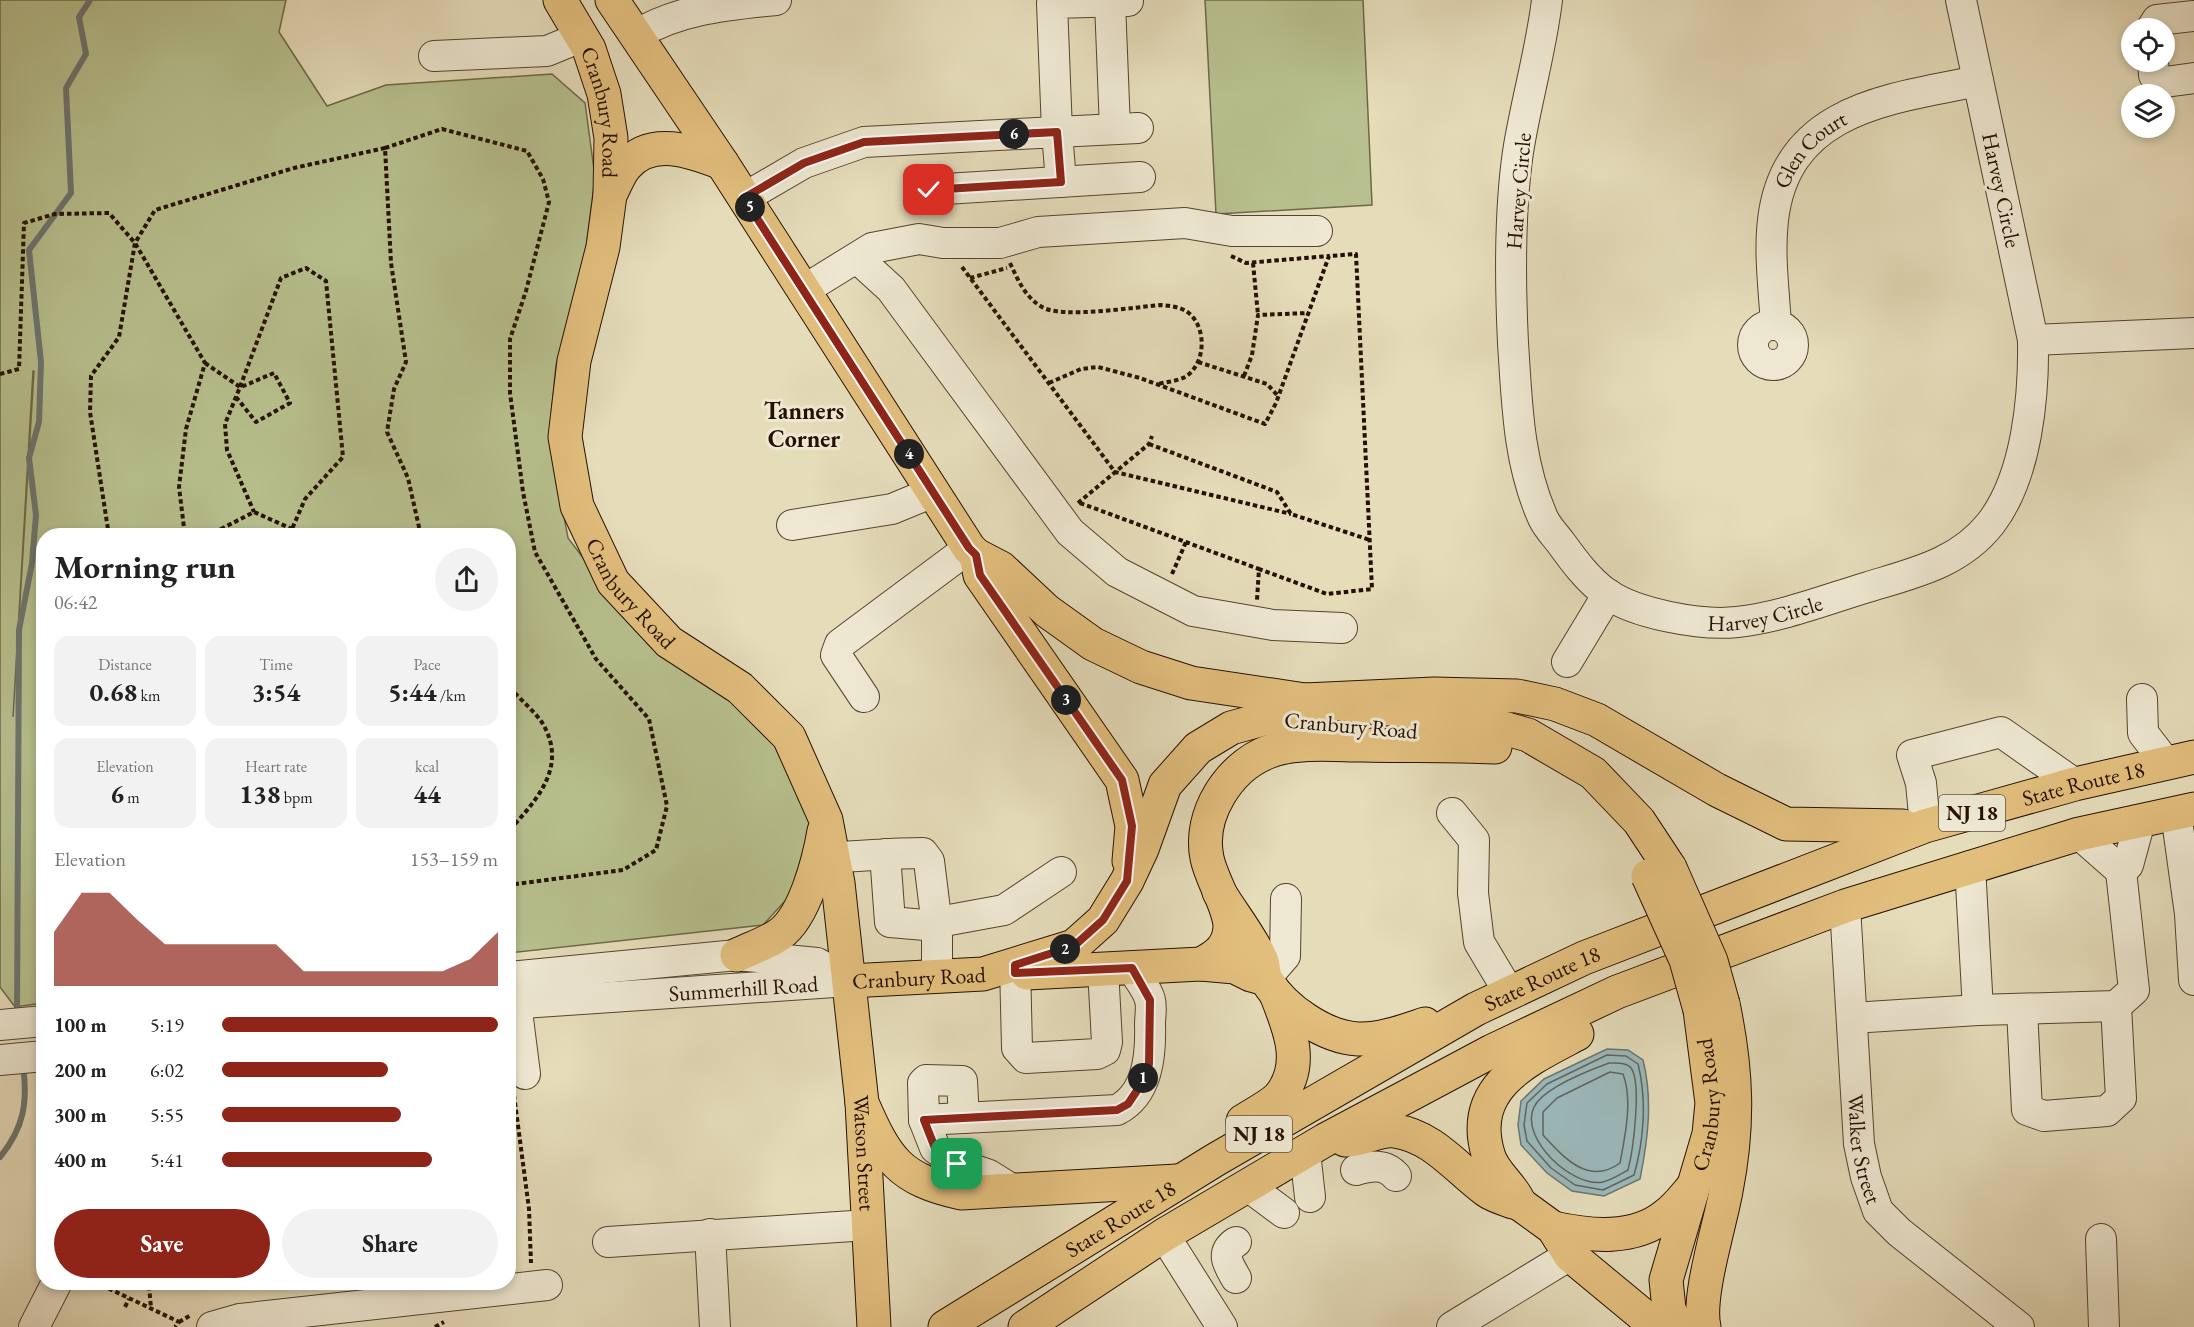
<!DOCTYPE html>
<meta charset="utf-8">
<style>
:root{--surface:#fff;--page:#f2f2f2;--text:#222;--muted:#767676;--accent:#8f2418}
body{margin:0;font-family:"EB Garamond",serif;background:var(--page);color:var(--text);height:100vh;display:flex;flex-direction:column;font-size:22px;white-space:nowrap}
*{box-sizing:border-box;margin:0}
p{font-size:20px;color:var(--muted)}
.icon{flex:none;width:33px;height:33px;fill:none;stroke:currentColor;stroke-width:2;stroke-linecap:round;stroke-linejoin:round}
.map{position:relative;flex:1;overflow:hidden}
.details{position:absolute;left:36px;top:528px;width:480px;height:762px;display:flex;flex-direction:column;background:var(--surface);border-radius:24px;box-shadow:0 3px 9px #0003}
.details>*{flex:none}
.buttons{position:absolute;left:2121px;top:18px;display:grid;gap:12px}
.buttons a{display:grid;place-items:center;width:54px;height:54px;border-radius:50%;background:var(--surface);box-shadow:0 3px 9px #0003;font-size:30px}
.pin{position:absolute;display:grid;place-items:center;width:51px;height:51px;color:#fff;margin:-26px;border-radius:12px;box-shadow:0 3px 9px #0006}
.km{position:absolute;width:30px;height:30px;margin:-15px;border-radius:50%;background:#222;color:#fff;font-size:16px;line-height:30px;text-align:center}
.round{display:grid;place-items:center;flex:none;width:63px;height:63px;border-radius:32px;background:var(--page)}
.overview{display:flex;align-items:center;justify-content:space-between;height:102px;padding:0 18px}
h1{font-size:33px;font-weight:700;line-height:45px}
.metrics{display:grid;grid-template-columns:repeat(3,1fr);gap:9px;height:102px;padding:6px 18px}
.metrics div{display:grid;align-content:center;border-radius:15px;background:var(--page);text-align:center}
.metrics b{font-size:26px;font-weight:700}
.metrics small{font-size:16px;font-weight:400}
.metrics p{font-size:16px}
.chart{height:168px;padding:12px 18px}
.chart p{display:flex;justify-content:space-between}
.chart svg{width:100%;height:108px;margin-top:6px;fill:var(--accent);opacity:.7}
.action{display:flex;gap:12px;margin-top:auto;padding:12px 18px}
.action a{flex:1;height:69px;border-radius:36px;background:var(--accent);color:#fff;font-size:24px;font-weight:700;line-height:69px;text-align:center}
.action a+a{background:var(--page);color:var(--text)}
ul{padding:0 18px;list-style:none;font-size:20px}
li{display:grid;grid-template-columns:96px 72px 1fr;align-items:center;height:45px}
li i{height:15px;border-radius:8px;background:var(--accent)}
.map>svg:first-child{display:block}
.green{fill:#b7c08e;stroke:#6e6847;stroke-width:1.5;fill-rule:evenodd}
.water{fill:#9bb9bb;stroke:#6c7570;stroke-width:1.5}
.lines{fill:none;stroke-linecap:round;stroke-linejoin:round}
.shore{stroke:#60645e;stroke-width:1.5}
.stream{stroke:#6c7570;stroke-width:6}
.minor-casing{stroke:#55432e;stroke-width:32}
.major-casing{stroke:#251000;stroke-width:35}
.highway-casing{stroke:#251000;stroke-width:35}
.path{stroke:#251000;stroke-width:4;stroke-dasharray:4.5 3;stroke-linecap:butt}
.minor{stroke:#eee8d2;stroke-width:30}
.major{stroke:#e2be7d;stroke-width:33}
.highway{stroke:#e2be7d;stroke-width:33}
.major-bridge-casing{stroke:#251000;stroke-width:35;stroke-linecap:butt}
.major-bridge{stroke:#e2be7d;stroke-width:33}
.route-casing{stroke:#fff;stroke-width:12}
.route{stroke:#8f2418;stroke-width:8}
.labels{text-anchor:middle;stroke-width:6;stroke-linejoin:round;paint-order:stroke}
.shield{fill:#eee8d2;stroke:#61513f;stroke-width:1.5}
.shield-label{font-size:21px;font-weight:bold;fill:#251000}
.street-label{font-size:22px;fill:#251000;stroke:#eee8d2}
.neighbourhood-label{font-size:24px;font-weight:bold;fill:#251000;stroke:#eee8d2}
</style>
<div class="map">
<svg width="2194" height="1327" viewBox="0 0 2194 1327">
<rect width="100%" height="100%" fill="#e5dcba"/>
<filter id="stains"><feTurbulence type="fractalNoise" baseFrequency=".00333" numOctaves="4"/><feColorMatrix values="0 0 0 0 .2 0 0 0 0 .09 0 0 0 0 .02 0 0 0 .5 -.17"/></filter>
<radialGradient id="worn" r=".72"><stop offset=".6" stop-color="#630" stop-opacity="0"/><stop offset="1" stop-color="#630" stop-opacity=".3"/></radialGradient>
<path class="green" d="M0,0H286L279,32L327,106L386,85L552,74L585,103L595,177L585,256L556,365L549,437L568,538L649,645L736,702L781,749L816,823L796,889L763,925L509,953L508,536H44L43,1003L15,1007L0,987ZM34,371L13,717L33,371Z
M1205,0H1363L1372,205L1216,214Z"/>
<path class="water" d="M1607,1049L1628,1050L1643,1060C1653,1100 1648,1139 1640,1179L1604,1196L1572,1191L1547,1173L1521,1145L1518,1125L1521,1101L1544,1079Z"/>
<g class="lines">
<path class="shore" d="M1607,1055L1626,1056L1638,1064C1647,1100 1644,1140 1634,1175L1603,1190L1575,1185L1551,1168L1527,1141L1524,1125L1527,1103L1547,1084Z
M1609,1063C1616,1063 1626,1062 1631,1068C1642,1083 1633,1151 1628,1170C1621,1174 1611,1180 1603,1182C1573,1188 1519,1139 1534,1107C1543,1088 1590,1070 1609,1063Z
M1610,1072L1623,1074C1633,1100 1625,1136 1620,1163C1589,1186 1564,1158 1543,1135V1112L1557,1098Z"/>
<path class="stream" d="M17,1016L19,630L32,563L36,515L29,458L39,422L41,362L29,250L71,193L66,88L86,54L79,17L90,0
M0,1157C24,1128 28,1102 23,1065"/>
<defs>
<g id="minor">
<path id="s1" d="M1547,0C1541,51 1526,101 1518,152C1509,214 1510,280 1513,343C1517,403 1518,462 1543,518C1547,527 1555,535 1561,543C1574,561 1588,580 1606,593C1635,614 1702,626 1737,622C1782,617 1825,600 1868,587C1914,573 1960,563 1991,523C2027,476 2034,397 2033,340L1961,0"/>
<path d="M1128,1L1052,3L1057,132L1138,128"/>
<path d="M1110,2L1115,129"/>
<path d="M2152,28L2157,20L2194,16"/>
<path d="M636,35C679,9 727,5 776,0"/>
<path d="M434,56L547,51L581,37"/>
<path d="M2153,62L2154,75L2165,82L2194,78"/>
<path d="M929,190L1140,177"/>
<path d="M744,198L804,163L864,142L1057,132L1061,182"/>
<path d="M857,258L891,289L1070,532L1117,572L1193,611L1273,625L1342,628"/>
<path d="M804,290L872,248L919,239L943,243H1000L1038,232L1185,223L1232,231H1317"/>
<path id="s2" d="M1776,325C1774,291 1769,254 1773,220C1786,108 1890,99 1978,81"/>
<circle cx="1773" cy="345" r="20"/>
<path d="M2033,340L2194,333"/>
<path d="M792,525L892,509L933,492"/>
<path d="M1567,662L1608,594"/>
<path d="M864,697L836,655L840,644L969,548"/>
<path d="M2142,699L2143,733L2166,763"/>
<path d="M1452,813L1474,840L1473,893L1479,942L1510,994"/>
<path d="M2176,813L2190,914L2194,980"/>
<path d="M1925,826L1921,783L1912,755L2001,732L2075,784"/>
<path d="M2079,834L2121,871L2128,865L2140,821"/>
<path d="M833,857C863,856 893,853 923,853L929,861L937,926L890,922L885,854"/>
<path d="M1970,866L1978,1010L2116,1006L2134,990L2121,871"/>
<path id="s3" d="M1845,906L1859,1144L1866,1177L1878,1211L1899,1232L2019,1327"/>
<path d="M1015,965L1017,1048L1026,1058L1097,1054L1105,1050L1107,1042L1103,969"/>
<path d="M508,977L737,955L817,963L849,981"/>
<path d="M937,977V926L944,921L1004,910L1061,872"/>
<path d="M1265,979L1285,956L1286,899"/>
<path d="M516,1003L525,1074"/>
<path id="s4" d="M508,1004L849,981"/>
<path d="M2022,1009L2027,1110L2044,1116L2107,1111L2121,1098L2116,1006"/>
<path d="M1852,1018L1978,1010"/>
<path d="M0,1025L44,1021"/>
<path d="M0,1060L44,1056"/>
<path d="M964,1118L962,1081L926,1080L923,1083L924,1120L935,1148L957,1164L989,1175L1013,1190"/>
<path d="M924,1120L1117,1110C1148,1094 1151,1055 1150,1024C1150,1017 1152,1007 1150,1000C1148,990 1137,977 1132,968"/>
<path d="M1305,1152L1310,1197"/>
<path d="M1356,1170C1370,1166 1385,1163 1396,1176"/>
<path d="M1249,1187L1284,1213"/>
<path d="M710,1234L715,1327"/>
<path d="M1164,1235L1222,1327"/>
<path d="M2101,1239L2104,1327"/>
<path d="M608,1242L868,1225"/>
<path d="M1236,1278C1228,1264 1220,1253 1236,1242"/>
<path d="M34,1327L57,1282"/>
<path d="M212,1327L240,1319L547,1285"/>
<path d="M1452,1327L1570,1255"/>
</g>
<g id="major">
<path id="s5" d="M560,0L589,49L604,94L611,138L610,195L603,247L574,361L565,437L577,506L613,582L669,642L740,688L789,737L826,820L838,883L862,1103L874,1327"/>
<path d="M612,0L722,163L969,548L976,555L1001,568L1047,611L1093,644L1141,667L1191,683L1305,700L1464,717L1528,735L1593,773L1639,821L1670,868"/>
<path d="M610,195C615,186 619,174 626,166C651,136 691,151 722,163"/>
<path d="M976,555L980,575L1122,780L1132,826L1129,861"/>
<path d="M737,955C751,948 768,943 780,934C805,916 819,860 824,831"/>
<path d="M1027,973L1201,964C1217,956 1229,947 1230,927C1230,907 1211,879 1207,858C1198,815 1229,767 1268,752C1294,741 1335,745 1363,745C1407,746 1451,745 1495,747"/>
<path id="s6" d="M849,981L983,974L1074,946L1103,920L1127,881L1142,849L1165,785L1198,748L1231,728L1263,719H1316"/>
<path d="M1520,1204L1553,1228L1570,1255L1657,1327"/>
<path d="M1553,1228C1590,1236 1634,1241 1666,1215C1676,1208 1684,1197 1692,1188"/>
<path id="s7" d="M1677,1327L1669,1309L1666,1280L1709,1134L1712,1103L1700,1010"/>
<path d="M1704,1327C1697,1296 1720,1225 1726,1191C1739,1125 1737,1070 1723,1004"/>
</g>
<g id="highway">
<path d="M1305,700L1434,694L1517,696L1555,704L1597,720L1717,790L1786,824L1903,826"/>
<path d="M1219,892C1232,913 1250,936 1261,959C1264,966 1263,974 1267,981C1284,1009 1324,1037 1358,1039C1380,1040 1404,1031 1425,1024"/>
<path d="M1201,964L1235,967L1251,975L1265,979"/>
<path d="M862,1103C887,1160 899,1179 961,1193L1177,1181"/>
<path d="M1243,1121C1254,1114 1270,1106 1279,1097C1306,1065 1289,1027 1276,994"/>
<path d="M1345,1140C1362,1141 1377,1129 1395,1131C1433,1136 1458,1170 1487,1191C1494,1196 1505,1199 1513,1202"/>
<path d="M1520,1204C1512,1184 1493,1174 1488,1154C1468,1086 1528,1060 1577,1034"/>
<path id="s8" d="M945,1327L1215,1160L1476,1009L1584,958L1925,826L2075,784L2194,757"/>
<path d="M1025,1327L1164,1235L1325,1140L1492,1051L1617,992L1845,906L2079,834L2194,809"/>
</g>
</defs>
<use href="#minor" class="minor-casing"/>
<use href="#major" class="major-casing"/>
<use href="#highway" class="highway-casing"/>
<path class="path" d="M385,148L442,129L527,151L543,179L549,202L526,291L510,339V393L523,492L535,552L596,659L649,719L667,806L656,850L623,870L508,885
M1231,256L1246,263L1329,256
M1010,263C1018,280 1025,297 1042,307C1061,319 1136,307 1161,305C1172,306 1183,307 1191,315C1207,331 1205,365 1185,377C1178,381 1166,382 1158,384
M1253,263L1258,315
M962,267L1115,472L1291,514
M970,278L1007,268
M1198,362L1267,384L1278,396
M205,363L240,387L225,424L227,450L254,512
M0,374L19,369L24,223L55,214L109,213L135,243L205,363L186,429L179,487L185,536
M1244,376L1252,355L1258,315L1308,313
M1049,383L1081,369L1098,367L1140,378L1265,424L1276,403L1329,256L1356,254L1372,589L1327,594L1259,569L1257,600
M240,387L281,278L306,268L326,281L343,457L305,499L292,529
M236,397L256,422L290,403L274,373L241,387
M1149,444L1277,492L1291,514L1370,540
M1078,503L1149,444L1152,436
M1080,503L1259,569
M109,536L90,412L91,376L119,337L135,243L155,210L294,168L385,148L391,263L406,362L394,389L387,432L408,478L421,536
M224,536L221,529L254,512L292,529L295,536
M1172,574L1186,542
M508,693L514,692C523,702 536,713 543,724C566,764 541,795 515,824L508,823
M514,1095L529,1209L531,1263
M95,1282L173,1319L179,1322L175,1327
M149,1286L151,1308
M125,1307L129,1299
M179,1322L191,1315
M435,1327L444,1322"/>
<use href="#minor" class="minor"/>
<use href="#major" class="major"/>
<use href="#highway" class="highway"/>
<defs>
<path id="major-bridge" d="M1670,868L1711,961L1723,1004
M1648,876L1686,960L1700,1010"/>
</defs>
<use href="#major-bridge" class="major-bridge-casing"/>
<use href="#major-bridge" class="major-bridge"/>
</g>
<g class="lines">
<defs>
<path id="route" d="M929,190L1061,182L1057,132L864,142L804,163L744,198L969,548L976,555L980,575L1122,780L1132,826L1127,881L1103,920L1074,946L1015,965V973L1132,968L1150,1000L1149,1064L1140,1086L1128,1104L1117,1110L924,1120L935,1148L957,1164"/>
</defs>
<use href="#route" class="route-casing"/>
<use href="#route" class="route"/>
</g>
<g class="labels">
<g class="shield">
<rect x="1939" y="795" width="66" height="36" rx="4.5"/>
<rect x="1226" y="1116" width="66" height="36" rx="4.5"/>
</g>
<g class="shield-label">
<text x="1972" y="820">NJ 18</text>
<text x="1259" y="1141">NJ 18</text>
</g>
<g class="street-label">
<text dy="8" stroke="none"><textPath href="#s5" startOffset="122">Cranbury Road</textPath></text>
<text dy="8" stroke="none"><textPath href="#s2" startOffset="188">Glen Court</textPath></text>
<text transform="translate(2002 190) rotate(78)" y="8">Harvey Circle</text>
<text transform="translate(1518 191) rotate(-85)" y="8">Harvey Circle</text>
<text dy="8" stroke="none"><textPath href="#s5" startOffset="626">Cranbury Road</textPath></text>
<text dy="8" stroke="none"><textPath href="#s1" startOffset="788">Harvey Circle</textPath></text>
<text transform="translate(1351 725) rotate(5)" y="8">Cranbury Road</text>
<text dy="8" stroke="none"><textPath href="#s8" startOffset="1268">State Route 18</textPath></text>
<text dy="8" stroke="none"><textPath href="#s6" startOffset="70">Cranbury Road</textPath></text>
<text dy="8" stroke="none"><textPath href="#s8" startOffset="692">State Route 18</textPath></text>
<text dy="8" stroke="none"><textPath href="#s4" startOffset="236">Summerhill Road</textPath></text>
<text dy="8" stroke="none"><textPath href="#s7" startOffset="230">Cranbury Road</textPath></text>
<text dy="8" stroke="none"><textPath href="#s3" startOffset="244">Walker Street</textPath></text>
<text dy="8" stroke="none"><textPath href="#s5" startOffset="1269">Watson Street</textPath></text>
<text dy="8" stroke="none"><textPath href="#s8" startOffset="206">State Route 18</textPath></text>
</g>
<g class="neighbourhood-label">
<text x="804" y="419">Tanners<tspan x="804" dy="28">Corner</tspan></text>
</g>
</g>
<rect width="100%" height="100%" filter="url(#stains)"/>
<rect width="100%" height="100%" fill="url(#worn)"/>
</svg>
<div class="buttons">
<a><svg class="icon" aria-label="locate" viewBox="0 0 24 24"><circle cx="12" cy="12" r="6"/><path d="M12 2v4M12 18v4M2 12h4M18 12h4"/></svg></a>
<a><svg class="icon" aria-label="layers" viewBox="0 0 24 24"><path d="M12 4l9 5-9 5-9-5zM3 14l9 5 9-5"/></svg></a>
</div>
<div class="pin" style="left:957px;top:1164px;background:#1e9e55"><svg class="icon" aria-label="arrive" viewBox="0 0 24 24"><path d="M6 21V4h12l-3 4 3 4H6"/></svg></div>
<div class="pin" style="left:929px;top:190px;background:#d93025"><svg class="icon" aria-label="check" viewBox="0 0 24 24"><path d="M5 12l5 5 9-10"/></svg></div>
<b class="km" style="left:1143px;top:1078px">1</b>
<b class="km" style="left:1065px;top:949px">2</b>
<b class="km" style="left:1066px;top:700px">3</b>
<b class="km" style="left:909px;top:454px">4</b>
<b class="km" style="left:750px;top:207px">5</b>
<b class="km" style="left:1014px;top:134px">6</b>
<section class="details">
<div class="overview"><div><h1>Morning run</h1><p>06:42</p></div><a class="round"><svg class="icon" aria-label="share" viewBox="0 0 24 24"><path d="M12 15V3M7 8l5-5 5 5M5 13v7h14v-7"/></svg></a></div>
<div class="metrics">
<div><p>Distance</p><b>0.68<small> km</small></b></div>
<div><p>Time</p><b>3:54</b></div>
<div><p>Pace</p><b>5:44<small> /km</small></b></div>
</div>
<div class="metrics">
<div><p>Elevation</p><b>6<small> m</small></b></div>
<div><p>Heart rate</p><b>138<small> bpm</small></b></div>
<div><p>kcal</p><b>44</b></div>
</div>
<div class="chart"><p><span>Elevation</span>153–159 m</p>
<svg viewBox="0 0 160 44" preserveAspectRatio="none"><path d="M0 44V22L10 6L20 6L30 17L40 27L50 27L60 27L70 27L80 27L90 38L100 38L110 38L120 38L130 38L140 38L150 33L160 22V44z"/></svg>
</div>
<ul>
<li><b>100 m</b>5:19<i style="width:100%"></i></li>
<li><b>200 m</b>6:02<i style="width:60%"></i></li>
<li><b>300 m</b>5:55<i style="width:65%"></i></li>
<li><b>400 m</b>5:41<i style="width:76%"></i></li>
</ul>
<div class="action"><a>Save</a><a>Share</a></div>
</section>
</div>
